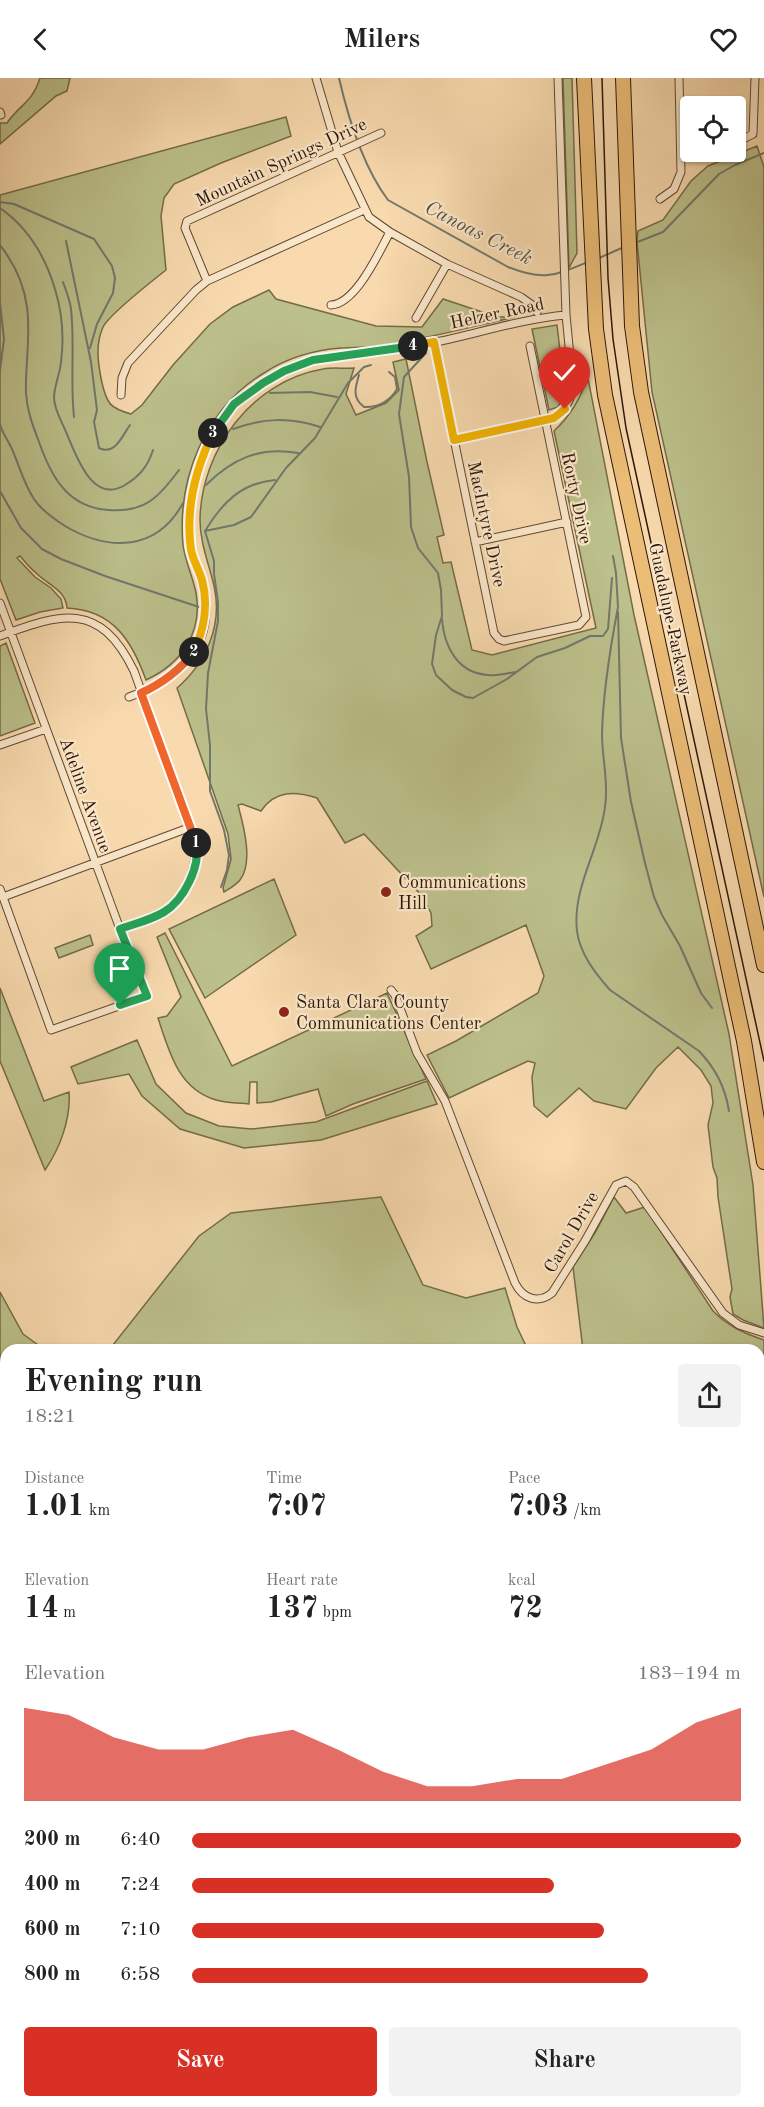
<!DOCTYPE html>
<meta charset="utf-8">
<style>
:root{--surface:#fff;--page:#f2f2f2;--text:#222;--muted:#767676;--accent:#d93025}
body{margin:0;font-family:"Old Standard TT",serif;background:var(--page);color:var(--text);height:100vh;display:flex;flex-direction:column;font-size:22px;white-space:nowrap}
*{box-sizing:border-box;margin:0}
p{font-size:20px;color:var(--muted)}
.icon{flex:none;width:33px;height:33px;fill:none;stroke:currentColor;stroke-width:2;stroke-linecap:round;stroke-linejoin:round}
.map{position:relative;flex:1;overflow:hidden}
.drawer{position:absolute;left:0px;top:1266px;width:765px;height:764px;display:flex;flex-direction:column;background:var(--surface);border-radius:18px 18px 0 0;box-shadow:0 2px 4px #0004}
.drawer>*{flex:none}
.controls{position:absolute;left:680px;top:18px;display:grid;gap:12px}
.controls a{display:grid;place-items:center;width:66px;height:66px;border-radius:6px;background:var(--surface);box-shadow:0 2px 4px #0004;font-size:30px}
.pin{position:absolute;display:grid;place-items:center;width:51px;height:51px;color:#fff;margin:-62px -26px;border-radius:50% 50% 50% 0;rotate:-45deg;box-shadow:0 0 6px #0007}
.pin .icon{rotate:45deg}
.km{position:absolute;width:30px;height:30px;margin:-15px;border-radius:50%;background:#222;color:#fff;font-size:16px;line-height:30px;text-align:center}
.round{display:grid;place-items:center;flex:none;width:63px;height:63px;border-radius:6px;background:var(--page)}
.overview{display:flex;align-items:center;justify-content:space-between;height:102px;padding:0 24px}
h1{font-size:33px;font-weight:600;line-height:45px}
.figures{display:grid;grid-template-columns:repeat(3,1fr);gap:9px;height:102px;padding:6px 24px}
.figures div{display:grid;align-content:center}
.figures b{font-size:30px;font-weight:600}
.figures small{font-size:16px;font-weight:400}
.figures p{font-size:16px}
.chart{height:168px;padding:12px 24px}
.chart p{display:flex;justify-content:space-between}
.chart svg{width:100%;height:108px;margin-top:6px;fill:var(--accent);opacity:.7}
.action{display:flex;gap:12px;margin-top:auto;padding:12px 24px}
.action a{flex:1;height:69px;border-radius:6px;background:var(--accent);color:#fff;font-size:24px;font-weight:600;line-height:69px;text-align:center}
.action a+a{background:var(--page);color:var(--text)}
ul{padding:0 24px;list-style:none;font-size:20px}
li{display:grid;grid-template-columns:96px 72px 1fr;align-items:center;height:45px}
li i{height:15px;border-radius:8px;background:var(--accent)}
header{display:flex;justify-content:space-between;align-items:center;height:78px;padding:0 24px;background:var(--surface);font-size:27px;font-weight:600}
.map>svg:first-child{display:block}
.green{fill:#bcc08b;stroke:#746b48;stroke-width:1.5}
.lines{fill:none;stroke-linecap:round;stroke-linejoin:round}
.stream{stroke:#71786d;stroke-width:2}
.minor-casing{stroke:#604730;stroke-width:9}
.tertiary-casing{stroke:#604730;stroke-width:11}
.primary-casing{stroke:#2d1606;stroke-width:13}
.motorway-casing{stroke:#2d1606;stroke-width:16}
.minor{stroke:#fae7ca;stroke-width:7}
.tertiary{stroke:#fae7ca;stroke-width:9}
.primary{stroke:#ecbd77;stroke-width:10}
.motorway{stroke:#ecbd77;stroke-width:14}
.tram{stroke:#2d1606;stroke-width:1.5}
.rail{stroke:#2d1606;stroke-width:2;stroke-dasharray:10 10;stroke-linecap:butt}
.split-1-casing{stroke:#fff;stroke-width:12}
.split-2-casing{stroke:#fff;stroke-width:12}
.split-3-casing{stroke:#fff;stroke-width:12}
.split-4-casing{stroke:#fff;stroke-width:12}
.split-5-casing{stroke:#fff;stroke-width:12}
.split-1{stroke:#22a559;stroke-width:8}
.split-2{stroke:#f0652b;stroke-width:8}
.split-3{stroke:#f5b400;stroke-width:8}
.split-4{stroke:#22a559;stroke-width:8}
.split-5{stroke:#f5b400;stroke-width:8}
.poi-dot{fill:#8f2418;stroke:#fae7ca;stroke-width:2}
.labels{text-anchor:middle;stroke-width:4.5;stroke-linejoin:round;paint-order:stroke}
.street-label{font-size:18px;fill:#2d1606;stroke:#fae7ca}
.poi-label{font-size:18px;fill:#2d1606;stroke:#fae7ca;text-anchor:start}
.water-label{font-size:20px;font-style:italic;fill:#554f42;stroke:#fae7ca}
</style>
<header><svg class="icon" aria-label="back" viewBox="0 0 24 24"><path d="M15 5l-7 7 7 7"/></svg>Milers<svg class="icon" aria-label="heart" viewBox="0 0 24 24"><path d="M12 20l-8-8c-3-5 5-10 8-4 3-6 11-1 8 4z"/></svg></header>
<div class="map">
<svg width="764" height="2029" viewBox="0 0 764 2029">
<rect width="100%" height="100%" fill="#f8daae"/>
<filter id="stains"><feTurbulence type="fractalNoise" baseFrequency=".00333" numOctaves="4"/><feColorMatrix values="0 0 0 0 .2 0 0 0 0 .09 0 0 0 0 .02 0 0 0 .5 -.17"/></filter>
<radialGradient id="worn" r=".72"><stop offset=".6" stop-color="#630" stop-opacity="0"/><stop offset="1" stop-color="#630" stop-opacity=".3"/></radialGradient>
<path class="green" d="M40,0H70L67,13L56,18L0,66V45H7C20,26 32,25 40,0Z
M563,0H572L577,175L569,190Z
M286,39L291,58L221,85L174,106L164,120L161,138L166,192C152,203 110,236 103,249C95,267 98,286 102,305C107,326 110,330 131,336L142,327L173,287L210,246L233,229L269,212L276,221L376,248L422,249L443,221L497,239H515C470,249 423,262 377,268C365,270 353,269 341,270C314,272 287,280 264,295C205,331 177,400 183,467C185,483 193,499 196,515C203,555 181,586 146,602C132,563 113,532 67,530C66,512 47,506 36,495C30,490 25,484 20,478L17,480L35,499L51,510L61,521L63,530L40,534L16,542L0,501V117Z
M757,68L764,89V819L652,314L637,164L638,153L663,142L691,103L708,88Z
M557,247L565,315L558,329L549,332L532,251Z
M406,281L427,384L444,457L437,459L443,485L451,484L472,572L492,577L596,550L554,353C571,337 579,322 588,300L634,537L729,956L753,1107L764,1250L743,1242L733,1236L730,1219L732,1211L718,1119L717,1100L713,1089L708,1047L713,1025L711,1008L701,992L678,969L656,990L626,1031L594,1023L579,1010L547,1039L534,1028L532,999L535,985L528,983L449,1020L427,977L456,963L538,915L544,898L526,847L431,891L416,858L432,848L431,835L421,817L364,756L345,765L317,720C295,713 275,712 261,733L242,726L238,727C243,746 254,784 240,802C236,807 229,811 224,814L223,810L231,781L228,756L177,610C206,585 223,547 214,508C209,486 200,465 200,442C201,372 252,303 323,291C333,289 344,291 354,290L346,316L356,337L386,325L399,312L393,284Z
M6,565L35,645L0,658V568Z
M274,801L296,857L205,920L169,851Z
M165,855L232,988L387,915L426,1001L353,1026L326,1038L318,1011L271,1024L257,1025V1004H250L249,1026C238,1025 226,1025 216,1022C178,1011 169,973 158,940L167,938L181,919L157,859Z
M90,857L93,867L59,880L55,870Z
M0,910L44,1023L69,1014C71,1041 60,1070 45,1092L0,983Z
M137,962L156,1006L186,1035L219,1048L251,1051L316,1044L427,1003L437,1026L321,1062L244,1070L180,1051L142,1018L129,996L78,1006L71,989Z
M381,1119L423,1207L466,1220L505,1210L517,1249L528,1272H109L199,1158L231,1135Z
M614,1119L626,1135L645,1129L713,1233C728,1248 743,1255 764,1262V1498L759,1499V1272H583L573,1189L596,1153Z
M0,1214L23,1256L45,1272H6V1405L0,1399Z
M0,1453L6,1458V1563L0,1551Z
M0,1592L6,1600V1665L0,1662Z
M759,1718H764C761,1728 759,1737 764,1747V1874L759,1878Z
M0,1829L6,1831V2024H78L80,2029H0Z
M222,2024H257L269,2029H223Z
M549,2024H599L592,2029H541Z"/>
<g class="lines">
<path class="stream" d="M339,0C348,39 364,90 388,122L508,189C543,203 554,198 588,184
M0,124L14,126L94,161L112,188L115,200L113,215L97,246L90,270
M0,130C29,150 45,178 55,211C62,234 64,261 61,284C60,296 54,308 54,320C54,331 62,344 66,354C76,377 92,427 125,407C140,398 148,388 153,372
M66,163L91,284L97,332L94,344L99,370C115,378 122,358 130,347
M635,165L663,154L719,96L735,87L764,75
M0,167C14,185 24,206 27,229C31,258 25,287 26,315C27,333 33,348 39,364C51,398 67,429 108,432C145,435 159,419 179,392
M599,180L624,169
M63,204C66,213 70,222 71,231C75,267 70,303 74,339
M0,225L4,261L0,292
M426,275L404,299L399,336L409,399L411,449L418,470L438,495L441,512L442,538L436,557L432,586L436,597L452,612L466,619L473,620L507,601L537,579L565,570L590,558H603L608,551L612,500
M359,297C355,310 352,320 364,329C378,330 390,323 397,311L395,299L389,294
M270,315L310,314L337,319
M0,346C2,355 8,362 12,371C19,387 24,406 34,421C41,432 54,441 65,448C109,474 157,473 183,425
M233,351C263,340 290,339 320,349
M206,407C232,381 260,368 298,375
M0,413L21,450L42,471L61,481L105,498L199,529
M205,453L214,483V496L218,524V543L208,595L206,631L210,667V713L224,752L229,777L227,792L221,809
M205,453L234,447L251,439L286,390L315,360L348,305L364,289L371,287
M205,453C222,425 241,405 275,402
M613,478L616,495L618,529
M618,529C610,571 603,614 602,656C602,681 609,705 605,729C600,771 572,809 577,853C580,876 595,895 610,912L699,973C716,991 725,1009 729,1033
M618,534L621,660L631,724L645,785L654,819L662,837L680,868L701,915L712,930
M442,541C444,568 457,595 488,597C497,598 507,595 516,594
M0,1595L6,1604"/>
<defs>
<path id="minor" d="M316,0L338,74L369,139L390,154L447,186L521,219L535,229L537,234
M0,34L1,37
M735,65L753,56L755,0
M682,77L716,74
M660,121L674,111L681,94L679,0
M207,203L185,150L187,143L381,55
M331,227C356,226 379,174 390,154
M416,240L447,186
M434,264L494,555L499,561L504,563L579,547L586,539L530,268
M121,317L122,300L128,285L196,212L207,203L364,132
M454,362L554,341C565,331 571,323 573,309L566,237L558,0
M475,464L567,444
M0,525L120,851L147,918L51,952L0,811
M0,558C62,535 100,523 134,593L197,769C194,793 186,820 164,834C151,842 134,846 120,851
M129,619C184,599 218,565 202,503C199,493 193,483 191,473C183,428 200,357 236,325C257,306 286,289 315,282C333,278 351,278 369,275C391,273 414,268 436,264C479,255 522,241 566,237
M0,667L46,651
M3,819L191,749
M391,912L395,917L417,975L445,1023L515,1205C523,1221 538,1226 552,1215L585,1163L616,1107L626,1103L634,1109L723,1235L739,1247L764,1255
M759,1502L764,1501
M0,1699L6,1701
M0,1817L6,1821
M84,2024L86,2029
M213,2024L214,2029
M278,2024L289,2029
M393,2024L397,2029
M158,2029L173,2024
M362,2029L372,2024"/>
<path id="tertiary" d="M0,1564L6,1574
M0,1585L6,1596
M294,2029L297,2024
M311,2029L313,2024"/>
<path id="primary" d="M759,1900L764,1895
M742,2024V2029
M608,2029L615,2024
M625,2029L632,2024"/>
<path id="motorway" d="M584,0L596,251L605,317L744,963L764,1084
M623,0L632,248L641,314L764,887
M759,1624L764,1582
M759,1918L764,1914"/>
</defs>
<use href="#minor" class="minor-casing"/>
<use href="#tertiary" class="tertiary-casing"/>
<use href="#primary" class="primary-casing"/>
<use href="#motorway" class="motorway-casing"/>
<use href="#minor" class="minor"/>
<use href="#tertiary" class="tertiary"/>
<use href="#primary" class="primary"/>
<use href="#motorway" class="motorway"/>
<path class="tram" d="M602,0L608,200L613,261L626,350L764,983"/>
<path class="rail" d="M0,1425L6,1430
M511,2024L514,2029"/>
</g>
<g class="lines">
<defs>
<path id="split-1" d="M120,927L147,918L120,851C134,846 151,842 164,834C184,822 201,788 196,765"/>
<path id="split-2" d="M194,574C179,593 163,605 141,615L196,765"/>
<path id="split-3" d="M194,574C204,551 209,528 202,502C199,492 193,482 191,472C185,430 195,392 213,355"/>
<path id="split-4" d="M213,355L234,326L263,305L284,293L313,282L413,268"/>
<path id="split-5" d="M413,268L434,264L454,362L554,340L565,331"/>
</defs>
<use href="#split-1" class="split-1-casing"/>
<use href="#split-2" class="split-2-casing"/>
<use href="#split-3" class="split-3-casing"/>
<use href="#split-4" class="split-4-casing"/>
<use href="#split-5" class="split-5-casing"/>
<use href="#split-1" class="split-1"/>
<use href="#split-2" class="split-2"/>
<use href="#split-3" class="split-3"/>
<use href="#split-4" class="split-4"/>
<use href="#split-5" class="split-5"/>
</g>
<g class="poi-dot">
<circle cx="386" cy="814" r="6"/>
<circle cx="284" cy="934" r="6"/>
</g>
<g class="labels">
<g class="street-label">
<text transform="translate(281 84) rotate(-25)" y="6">Mountain Springs Drive</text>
<text transform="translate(497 235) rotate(-12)" y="6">Helzer Road</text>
<text transform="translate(577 420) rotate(78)" y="6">Rorty Drive</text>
<text transform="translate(487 446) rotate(78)" y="6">MacIntyre Drive</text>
<text transform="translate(671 541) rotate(78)" y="6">Guadalupe Parkway</text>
<text transform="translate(86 717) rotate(70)" y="6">Adeline Avenue</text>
<text transform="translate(571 1154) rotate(-60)" y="6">Carol Drive</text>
</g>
<g class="poi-label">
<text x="398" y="810">Communications<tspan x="398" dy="21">Hill</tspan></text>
<text x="296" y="930">Santa Clara County<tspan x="296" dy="21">Communications Center</tspan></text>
</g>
<g class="water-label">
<text transform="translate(479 154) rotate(27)" y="7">Canoas Creek</text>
</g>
</g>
<rect width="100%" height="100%" filter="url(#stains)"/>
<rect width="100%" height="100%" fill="url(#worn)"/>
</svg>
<div class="controls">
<a><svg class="icon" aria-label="locate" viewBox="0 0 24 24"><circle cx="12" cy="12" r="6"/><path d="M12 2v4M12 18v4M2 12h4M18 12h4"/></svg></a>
</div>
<div class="pin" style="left:120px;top:927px;background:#1e9e55"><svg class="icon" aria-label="arrive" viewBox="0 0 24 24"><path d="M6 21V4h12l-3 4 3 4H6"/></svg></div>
<div class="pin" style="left:565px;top:331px;background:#d93025"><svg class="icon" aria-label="check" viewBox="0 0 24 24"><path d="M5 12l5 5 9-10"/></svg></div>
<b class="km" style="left:196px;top:765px">1</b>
<b class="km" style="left:194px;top:574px">2</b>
<b class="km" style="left:213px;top:355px">3</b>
<b class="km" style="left:413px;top:268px">4</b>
<section class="drawer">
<div class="overview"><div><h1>Evening run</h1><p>18:21</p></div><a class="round"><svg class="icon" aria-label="share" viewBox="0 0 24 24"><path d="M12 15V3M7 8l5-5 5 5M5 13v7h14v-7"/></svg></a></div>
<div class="figures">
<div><p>Distance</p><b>1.01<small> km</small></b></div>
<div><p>Time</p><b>7:07</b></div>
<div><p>Pace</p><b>7:03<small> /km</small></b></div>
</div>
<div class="figures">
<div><p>Elevation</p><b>14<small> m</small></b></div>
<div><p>Heart rate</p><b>137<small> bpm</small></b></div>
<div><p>kcal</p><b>72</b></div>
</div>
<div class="chart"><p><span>Elevation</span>183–194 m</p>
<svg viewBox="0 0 160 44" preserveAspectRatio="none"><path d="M0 44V6L10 9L20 18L30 23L40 23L50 18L60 15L70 23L80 32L90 38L100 38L110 35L120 35L130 29L140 23L150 12L160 6V44z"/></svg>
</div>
<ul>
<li><b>200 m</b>6:40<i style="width:100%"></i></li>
<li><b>400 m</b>7:24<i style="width:66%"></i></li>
<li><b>600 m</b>7:10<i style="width:75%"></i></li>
<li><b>800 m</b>6:58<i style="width:83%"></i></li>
</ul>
<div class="action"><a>Save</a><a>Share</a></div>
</section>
</div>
